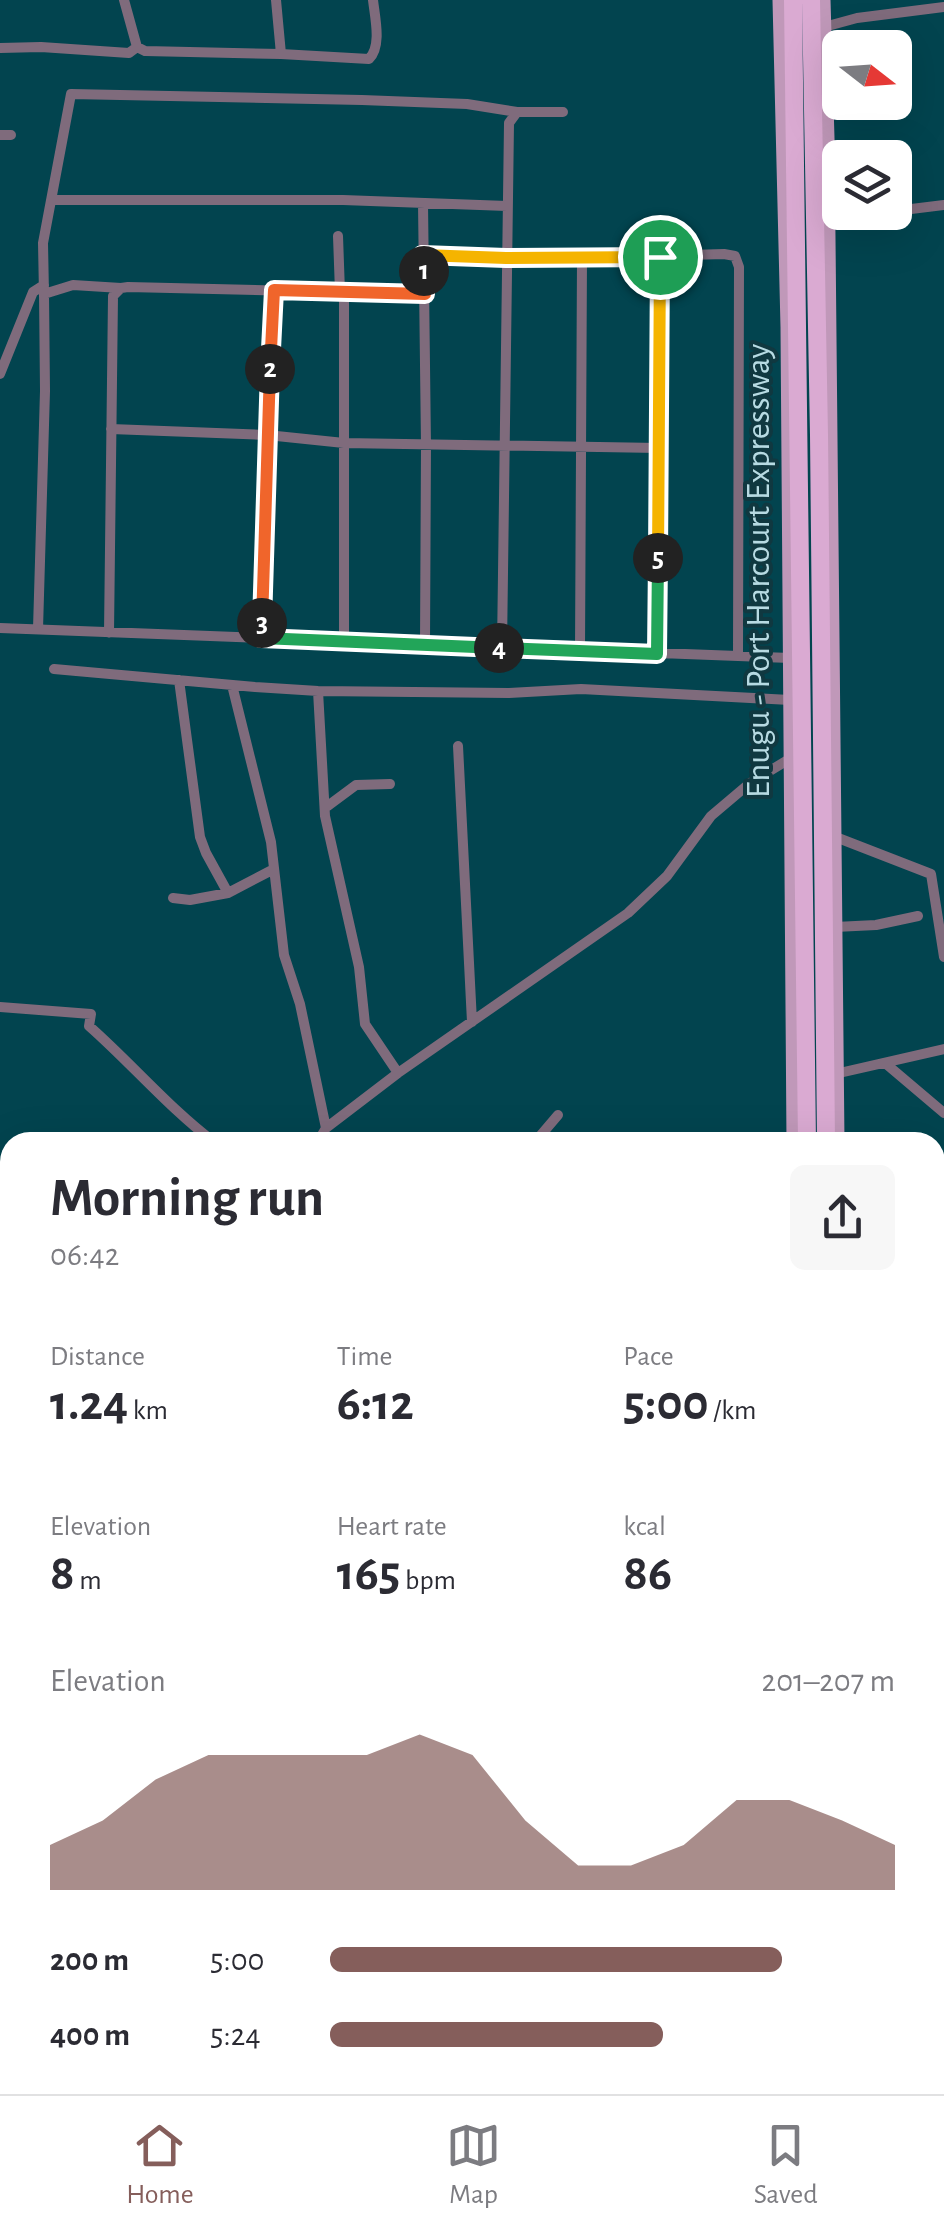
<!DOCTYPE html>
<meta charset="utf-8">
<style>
:root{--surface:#fff;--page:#f7f7f7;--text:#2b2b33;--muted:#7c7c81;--line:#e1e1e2;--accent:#855e5b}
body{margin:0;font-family:"Alegreya Sans",sans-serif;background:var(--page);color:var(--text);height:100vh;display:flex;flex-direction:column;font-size:38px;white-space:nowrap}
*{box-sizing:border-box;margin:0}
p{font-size:32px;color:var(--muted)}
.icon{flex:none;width:55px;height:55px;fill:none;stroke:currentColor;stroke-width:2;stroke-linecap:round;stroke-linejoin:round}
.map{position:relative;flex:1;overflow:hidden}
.details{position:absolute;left:0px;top:1132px;width:945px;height:962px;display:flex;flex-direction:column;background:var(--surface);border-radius:30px 30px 0 0;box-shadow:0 10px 40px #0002}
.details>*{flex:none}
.needle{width:65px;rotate:107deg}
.fabs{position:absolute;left:822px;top:30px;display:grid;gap:20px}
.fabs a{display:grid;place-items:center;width:90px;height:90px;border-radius:15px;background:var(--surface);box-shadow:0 10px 40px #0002;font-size:50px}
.pin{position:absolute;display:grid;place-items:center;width:85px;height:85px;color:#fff;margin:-42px;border:5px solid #fff;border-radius:50%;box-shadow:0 2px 10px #0007}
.km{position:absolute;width:50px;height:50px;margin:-25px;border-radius:50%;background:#222;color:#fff;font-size:28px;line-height:50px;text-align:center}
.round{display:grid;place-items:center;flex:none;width:105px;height:105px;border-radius:15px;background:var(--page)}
.headline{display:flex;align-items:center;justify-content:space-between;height:170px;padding:0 50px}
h1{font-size:55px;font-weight:700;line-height:75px}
.stats{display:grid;grid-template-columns:repeat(3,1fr);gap:15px;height:170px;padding:10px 50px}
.stats div{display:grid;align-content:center}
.stats b{font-size:50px;font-weight:700}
.stats small{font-size:28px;font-weight:400}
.stats p{font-size:28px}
.chart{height:280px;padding:20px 50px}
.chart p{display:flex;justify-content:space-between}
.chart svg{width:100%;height:180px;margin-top:10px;fill:var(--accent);opacity:.7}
ul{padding:0 50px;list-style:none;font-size:32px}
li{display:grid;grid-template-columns:160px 120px 1fr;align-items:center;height:75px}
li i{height:25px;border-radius:12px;background:var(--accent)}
.tabs{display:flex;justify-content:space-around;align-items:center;height:140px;border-top:2px solid var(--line);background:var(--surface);font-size:28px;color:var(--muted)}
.tabs a{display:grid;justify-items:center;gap:5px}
.tabs .active{color:var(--accent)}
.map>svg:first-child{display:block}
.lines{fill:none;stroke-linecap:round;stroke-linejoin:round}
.street{stroke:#7f6b7c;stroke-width:10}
.secondary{stroke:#a4859f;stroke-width:14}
.primary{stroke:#c098b9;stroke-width:15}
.highway{stroke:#daaad2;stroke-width:18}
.split-1-casing{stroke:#fff;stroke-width:20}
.split-2-casing{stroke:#fff;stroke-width:20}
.split-3-casing{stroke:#fff;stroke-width:20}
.split-4-casing{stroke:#fff;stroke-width:20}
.split-5-casing{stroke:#fff;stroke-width:20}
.split-6-casing{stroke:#fff;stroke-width:20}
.split-1{stroke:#f5b400;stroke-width:12}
.split-2{stroke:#f0652b;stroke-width:12}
.split-3{stroke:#f0652b;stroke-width:12}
.split-4{stroke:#22a559;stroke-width:12}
.split-5{stroke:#22a559;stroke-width:12}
.split-6{stroke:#f5b400;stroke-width:12}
.labels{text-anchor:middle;stroke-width:8;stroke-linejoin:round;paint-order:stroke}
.street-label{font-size:35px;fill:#b7dae2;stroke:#103840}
</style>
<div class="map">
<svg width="944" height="2094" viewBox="0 0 944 2094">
<rect width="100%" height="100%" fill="#02444f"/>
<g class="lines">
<path class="street" d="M124,0L137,47
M276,0L281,54
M824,27L857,18L944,7
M0,48L41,47L129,53L137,47L145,51L281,54L369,59C382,46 375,18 373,0
M0,135H11
M51,200H343L507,206
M423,203L426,445L425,644
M895,211L944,205
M828,219L884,212
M338,236L340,292
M422,255L582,258L724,254L735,256L739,267L738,656
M121,288L73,285L44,294L43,243L71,94L362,100L467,104L517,112
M0,374L33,292L44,285
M111,429L267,435L344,443L659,448
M0,628L791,658
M38,629L45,391L44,294
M109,633L113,296L121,288L128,287L425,294
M261,638L267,435L274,290
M344,641V292
M502,648L509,123L517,112H563
M580,651L582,258
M657,654L661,257
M54,669L255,687L318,691L509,693L581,689L790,700
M179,680L200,837L206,853L228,893L274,869
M232,685L271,842L284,955L300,1004L326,1128
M318,691L325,816L359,967L365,1024L398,1073
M458,746L472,1022
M325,808L356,785L390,784
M833,836L931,874L944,957
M173,898L190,900L228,893
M835,927L876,925L918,916
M0,1007L91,1014L89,1026C131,1063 169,1108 214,1142
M885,1063L944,1113
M835,1074L944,1049
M318,1142L326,1128L398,1073L628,913L667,876L711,816L750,783L791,758
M535,1142L558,1115
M935,1231L944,1232
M0,1469L10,1472
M935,1499L944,1494
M0,1609L10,1587
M0,1687L10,1694
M0,1794L10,1801
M0,1898L5,1900L10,1896
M935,1930H944
M0,2015L10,2022
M935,2050L944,2049
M106,2085L119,2094
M342,2085L350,2094
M154,2094L158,2085
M366,2094L377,2085
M621,2094L624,2089L623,2085"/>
<path class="secondary" d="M935,1385H944"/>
<path class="primary" d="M780,0L788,327L794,1142
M823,0L827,138L837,1142
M0,1391H10
M819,2085L820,2094
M861,2085L862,2094"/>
<path class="highway" d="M793,0L807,1142
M811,0L819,435L826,1142
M831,2085L833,2094
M849,2085L850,2094"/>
</g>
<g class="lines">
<defs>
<path id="split-1" d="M424,271L422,255L506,258L660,257"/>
<path id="split-2" d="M270,369L274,290L425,294L424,271"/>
<path id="split-3" d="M262,623L270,369"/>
<path id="split-4" d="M262,623L261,638L499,648"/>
<path id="split-5" d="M499,648L657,654L658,558"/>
<path id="split-6" d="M658,558L660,257"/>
</defs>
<use href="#split-1" class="split-1-casing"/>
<use href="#split-2" class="split-2-casing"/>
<use href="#split-3" class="split-3-casing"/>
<use href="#split-4" class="split-4-casing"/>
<use href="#split-5" class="split-5-casing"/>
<use href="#split-6" class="split-6-casing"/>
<use href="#split-1" class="split-1"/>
<use href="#split-2" class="split-2"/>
<use href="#split-3" class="split-3"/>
<use href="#split-4" class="split-4"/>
<use href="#split-5" class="split-5"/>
<use href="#split-6" class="split-6"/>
</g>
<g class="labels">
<g class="street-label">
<text transform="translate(757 571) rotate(-90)" y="12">Enugu - Port Harcourt Expressway</text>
</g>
</g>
</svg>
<div class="fabs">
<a><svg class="needle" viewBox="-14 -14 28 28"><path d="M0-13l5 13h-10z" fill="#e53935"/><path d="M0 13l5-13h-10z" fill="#7c7c81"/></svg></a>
<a><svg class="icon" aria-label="layers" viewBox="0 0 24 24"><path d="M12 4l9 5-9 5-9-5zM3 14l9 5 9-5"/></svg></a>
</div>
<div class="pin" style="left:660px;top:257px;background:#1e9e55"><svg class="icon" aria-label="arrive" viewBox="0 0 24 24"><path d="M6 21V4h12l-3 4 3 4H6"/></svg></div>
<b class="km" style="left:424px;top:271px">1</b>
<b class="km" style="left:270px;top:369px">2</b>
<b class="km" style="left:262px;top:623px">3</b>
<b class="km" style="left:499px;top:648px">4</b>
<b class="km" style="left:658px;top:558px">5</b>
<section class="details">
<div class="headline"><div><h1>Morning run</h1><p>06:42</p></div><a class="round"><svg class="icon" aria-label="share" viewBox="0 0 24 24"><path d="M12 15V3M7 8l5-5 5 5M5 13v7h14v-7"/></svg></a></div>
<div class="stats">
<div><p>Distance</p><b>1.24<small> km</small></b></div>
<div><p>Time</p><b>6:12</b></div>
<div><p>Pace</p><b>5:00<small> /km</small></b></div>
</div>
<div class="stats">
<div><p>Elevation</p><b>8<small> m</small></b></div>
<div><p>Heart rate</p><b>165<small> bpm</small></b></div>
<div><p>kcal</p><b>86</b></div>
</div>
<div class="chart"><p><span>Elevation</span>201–207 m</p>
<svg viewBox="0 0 160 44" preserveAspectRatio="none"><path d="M0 44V33L10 27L20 17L30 11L40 11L50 11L60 11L70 6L80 11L90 27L100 38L110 38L120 33L130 22L140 22L150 27L160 33V44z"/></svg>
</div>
<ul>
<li><b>200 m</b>5:00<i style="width:80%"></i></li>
<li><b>400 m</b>5:24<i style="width:59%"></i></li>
</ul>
</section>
</div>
<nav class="tabs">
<a class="active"><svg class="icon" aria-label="home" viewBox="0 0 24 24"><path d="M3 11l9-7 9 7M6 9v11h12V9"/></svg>Home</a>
<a><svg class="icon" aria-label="map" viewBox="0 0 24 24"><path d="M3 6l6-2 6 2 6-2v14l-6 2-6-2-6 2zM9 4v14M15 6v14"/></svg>Map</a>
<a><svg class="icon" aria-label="saved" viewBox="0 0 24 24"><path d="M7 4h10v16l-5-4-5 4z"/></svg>Saved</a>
</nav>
